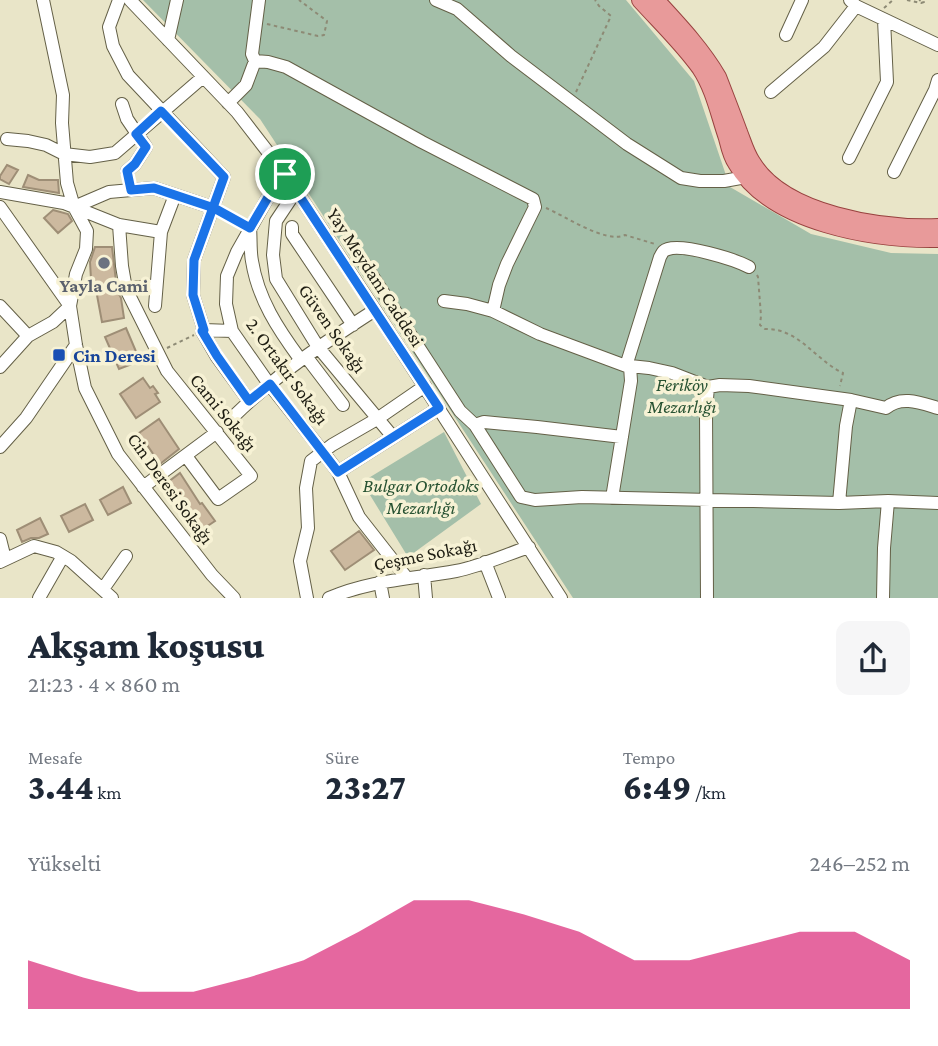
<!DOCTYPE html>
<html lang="tr">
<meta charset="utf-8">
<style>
:root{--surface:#fff;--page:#f6f6f7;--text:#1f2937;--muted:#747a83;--accent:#db2777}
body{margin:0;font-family:"Crimson Pro",serif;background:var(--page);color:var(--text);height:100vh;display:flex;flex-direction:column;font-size:26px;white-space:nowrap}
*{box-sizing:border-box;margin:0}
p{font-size:23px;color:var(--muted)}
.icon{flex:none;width:38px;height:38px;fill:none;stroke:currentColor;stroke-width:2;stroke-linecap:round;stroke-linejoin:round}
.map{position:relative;height:598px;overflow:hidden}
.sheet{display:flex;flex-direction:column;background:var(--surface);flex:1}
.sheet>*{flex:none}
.pin{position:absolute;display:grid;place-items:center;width:60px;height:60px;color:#fff;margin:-30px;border:4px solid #fff;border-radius:50%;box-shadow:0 2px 7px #0007}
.round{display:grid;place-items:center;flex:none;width:74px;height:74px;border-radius:14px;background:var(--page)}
.overview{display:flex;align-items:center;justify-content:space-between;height:119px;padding:0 28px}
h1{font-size:38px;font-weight:800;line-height:52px}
.metrics{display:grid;grid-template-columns:repeat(3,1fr);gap:10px;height:119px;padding:7px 28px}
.metrics div{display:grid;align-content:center}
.metrics b{font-size:35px;font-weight:800}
.metrics small{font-size:19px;font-weight:400}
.metrics p{font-size:19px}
.chart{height:196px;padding:14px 28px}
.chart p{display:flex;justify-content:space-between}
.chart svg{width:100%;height:126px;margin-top:7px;fill:var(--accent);opacity:.7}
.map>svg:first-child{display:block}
.green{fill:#a4bfa9}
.building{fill:#ccb99f;stroke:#9e8e76;stroke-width:2}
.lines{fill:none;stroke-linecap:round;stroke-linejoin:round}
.minor-casing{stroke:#646047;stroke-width:14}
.major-casing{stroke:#98423f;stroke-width:18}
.path{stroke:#8d8a75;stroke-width:2;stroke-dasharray:3.5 3.5;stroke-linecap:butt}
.minor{stroke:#fff;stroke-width:12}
.major{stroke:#e89a9a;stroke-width:16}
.route-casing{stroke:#fff;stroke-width:14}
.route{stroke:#1a73e8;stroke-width:9}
.worship-dot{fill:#6b7280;stroke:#f7f2d5;stroke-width:2.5}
.transit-dot{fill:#1a4fb4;stroke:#f7f2d5;stroke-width:2.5}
.labels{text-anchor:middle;stroke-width:7;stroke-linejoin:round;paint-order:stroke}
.street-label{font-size:19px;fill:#1e1d12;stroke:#f7f2d5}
.worship-label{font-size:19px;font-weight:bold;fill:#5b616d;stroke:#f7f2d5}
.transit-label{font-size:19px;font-weight:bold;fill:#164399;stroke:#f7f2d5;text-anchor:start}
.park-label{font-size:19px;font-style:italic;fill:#275232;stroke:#f7f2d5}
</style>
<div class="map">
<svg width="938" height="598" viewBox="0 0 938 598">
<rect width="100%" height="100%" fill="#e9e5c8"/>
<path class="green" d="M143,0H626L694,81L730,187L811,234L891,253L938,254V598H573L260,119Z
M444,432L481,504L408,557L362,482Z"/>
<path class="building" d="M7,165L18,170L9,184L0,179V176Z
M28,175L39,180H58L59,193L23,187Z
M53,210L68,214L72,221L58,233L44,218Z
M95,247H112L117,290L121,298L124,318L102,322L94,279H91L90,262Z
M126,328L140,361L119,369L105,337Z
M143,378L150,388L153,386L158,393L155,394L160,402L136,418L120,394Z
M159,419L179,449L160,464L139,433Z
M180,473L200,504L202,503L215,521L197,533L183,517L185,515L164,485Z
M123,487L131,503L108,515L100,500Z
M85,504L93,520L69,532L61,516Z
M40,518L48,534L39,538H31L22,542L17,530Z
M359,531L374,550L345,570L331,551Z"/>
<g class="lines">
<defs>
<path id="minor" d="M43,0L63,95L62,123L67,183L74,207L87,231L86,249L76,274L70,306
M119,0L109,27L113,46L128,75L224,177L194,260L193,295L204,330L232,331
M130,0L237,112L285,174L375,310L561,598
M259,0L252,54L255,61L268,62L286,67L422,142L533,199L535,207L507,264L499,285L493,311
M436,0L457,9L511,56L627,144L681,178L700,181H724L746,177
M850,0L856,6L938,45
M786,35L802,0
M168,40L177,0
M771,92L824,47L856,6
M228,103L246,85L255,61
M122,104L127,119L146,147L135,164L127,171
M7,139L28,141L46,145L64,154L90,157L115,153L203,77
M849,158L887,82L884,20
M894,172L935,90L938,80
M285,174L267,199L237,252L227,276L226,304L232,331L269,384L323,452L338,472L359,517L406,577
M296,191L276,221L273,255L276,279L318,347L393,437
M0,192L64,203L119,225L161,232
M0,207L70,306L76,345L85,388L118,454L212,575L234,598
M74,207L109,192L154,188L214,208
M119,225L122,266L126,289L167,371L251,476L218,499L186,456
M292,227V234L353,325
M250,228C251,239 250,251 252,261C258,299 278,329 300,359H308L343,405
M364,263L460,411L475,425L484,422L537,427L622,437
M126,289L156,285
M444,301L467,304L493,311L540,334L626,366
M0,306L28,336
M155,306L161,232L175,195
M202,331L217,357L249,401
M630,366L649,368L672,373L708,387L706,410L707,598
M0,367L28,336L53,322L70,306
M708,387L720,385L749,386L851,400
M234,416C278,373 324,343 375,310
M475,425L521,497L535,500L582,497L839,503L846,426L851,400L886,408C901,395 921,403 938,408
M0,447L26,418L76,345
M338,472L439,408
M143,487L217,432
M612,498L631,381L630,366H626L660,257C663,252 662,251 668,249C684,244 734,259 749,267
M888,501L938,503
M839,503L888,501L884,548L883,598
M0,539L5,559
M0,562L34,546L56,552L71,561L112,598
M485,562L499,598
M424,575L426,598
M380,582L383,598
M103,589L126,556
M39,598L63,556
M307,598L300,561L308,528L306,488L311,461L332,445L377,419L425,386
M329,598C371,580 412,579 456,571C481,566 505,555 529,547"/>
<path id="major" d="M640,0C660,22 683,44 700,68C714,89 719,115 727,138C729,146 731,156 736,163C770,224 875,240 938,239
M656,0C678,24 701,48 718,77C725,95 732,113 739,132C743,142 746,153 752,162C784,215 882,229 938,227"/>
</defs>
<use href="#minor" class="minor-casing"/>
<use href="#major" class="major-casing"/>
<path class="path" d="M907,0L921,3L924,2L919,0
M884,8L893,0
M267,24L318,36L324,35L327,21L299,0
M576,92L611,16L599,6L595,0
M546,208C565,216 606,244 625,235L655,244
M224,213L240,223
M757,275L758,277L761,316L760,325L765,329C799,328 815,360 843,373L840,386
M167,348L194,335"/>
<use href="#minor" class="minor"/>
<use href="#major" class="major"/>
</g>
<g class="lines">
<defs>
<path id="route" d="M285,174L267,199L250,228L214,208L154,188L131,190L127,171L135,164L146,147L136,134L161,111L224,177L194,260L193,295L204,330L202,331L217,356L249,401L270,384L338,472L439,408L285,174"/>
</defs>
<use href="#route" class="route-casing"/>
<use href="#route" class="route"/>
</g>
<circle class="worship-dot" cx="104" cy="263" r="7"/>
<rect class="transit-dot" x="52" y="348" width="14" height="14" rx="3.5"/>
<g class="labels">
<g class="street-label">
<text transform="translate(376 277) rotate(57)" y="7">Yay Meydanı Caddesi</text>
<text transform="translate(333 328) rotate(55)" y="7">Güven Sokağı</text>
<text transform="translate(288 371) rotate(54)" y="7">2. Ortakır Sokağı</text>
<text transform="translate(224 412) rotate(51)" y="7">Cami Sokağı</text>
<text transform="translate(171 488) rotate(54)" y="7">Cin Deresi Sokağı</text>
<text transform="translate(425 554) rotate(-11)" y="7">Çeşme Sokağı</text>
</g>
<g class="worship-label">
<text x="104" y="292">Yayla Cami</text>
</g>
<g class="transit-label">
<text x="73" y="362">Cin Deresi</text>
</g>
<g class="park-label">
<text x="682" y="391">Feriköy<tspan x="682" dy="22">Mezarlığı</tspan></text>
<text x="421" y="492">Bulgar Ortodoks<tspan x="421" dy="22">Mezarlığı</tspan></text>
</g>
</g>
</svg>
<div class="pin" style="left:285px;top:174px;background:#1e9e55"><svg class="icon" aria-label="arrive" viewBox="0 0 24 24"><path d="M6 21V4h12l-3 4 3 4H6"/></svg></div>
</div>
<section class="sheet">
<div class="overview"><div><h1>Akşam koşusu</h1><p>21:23 · 4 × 860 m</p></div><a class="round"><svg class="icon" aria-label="share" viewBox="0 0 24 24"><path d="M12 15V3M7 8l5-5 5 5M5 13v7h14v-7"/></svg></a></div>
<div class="metrics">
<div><p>Mesafe</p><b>3.44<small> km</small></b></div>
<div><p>Süre</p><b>23:27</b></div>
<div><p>Tempo</p><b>6:49<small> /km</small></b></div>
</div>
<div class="chart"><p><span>Yükselti</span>246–252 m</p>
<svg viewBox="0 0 160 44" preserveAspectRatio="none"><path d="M0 44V27L10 33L20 38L30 38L40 33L50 27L60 17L70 6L80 6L90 11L100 17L110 27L120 27L130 22L140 17L150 17L160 27V44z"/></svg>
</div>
</section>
